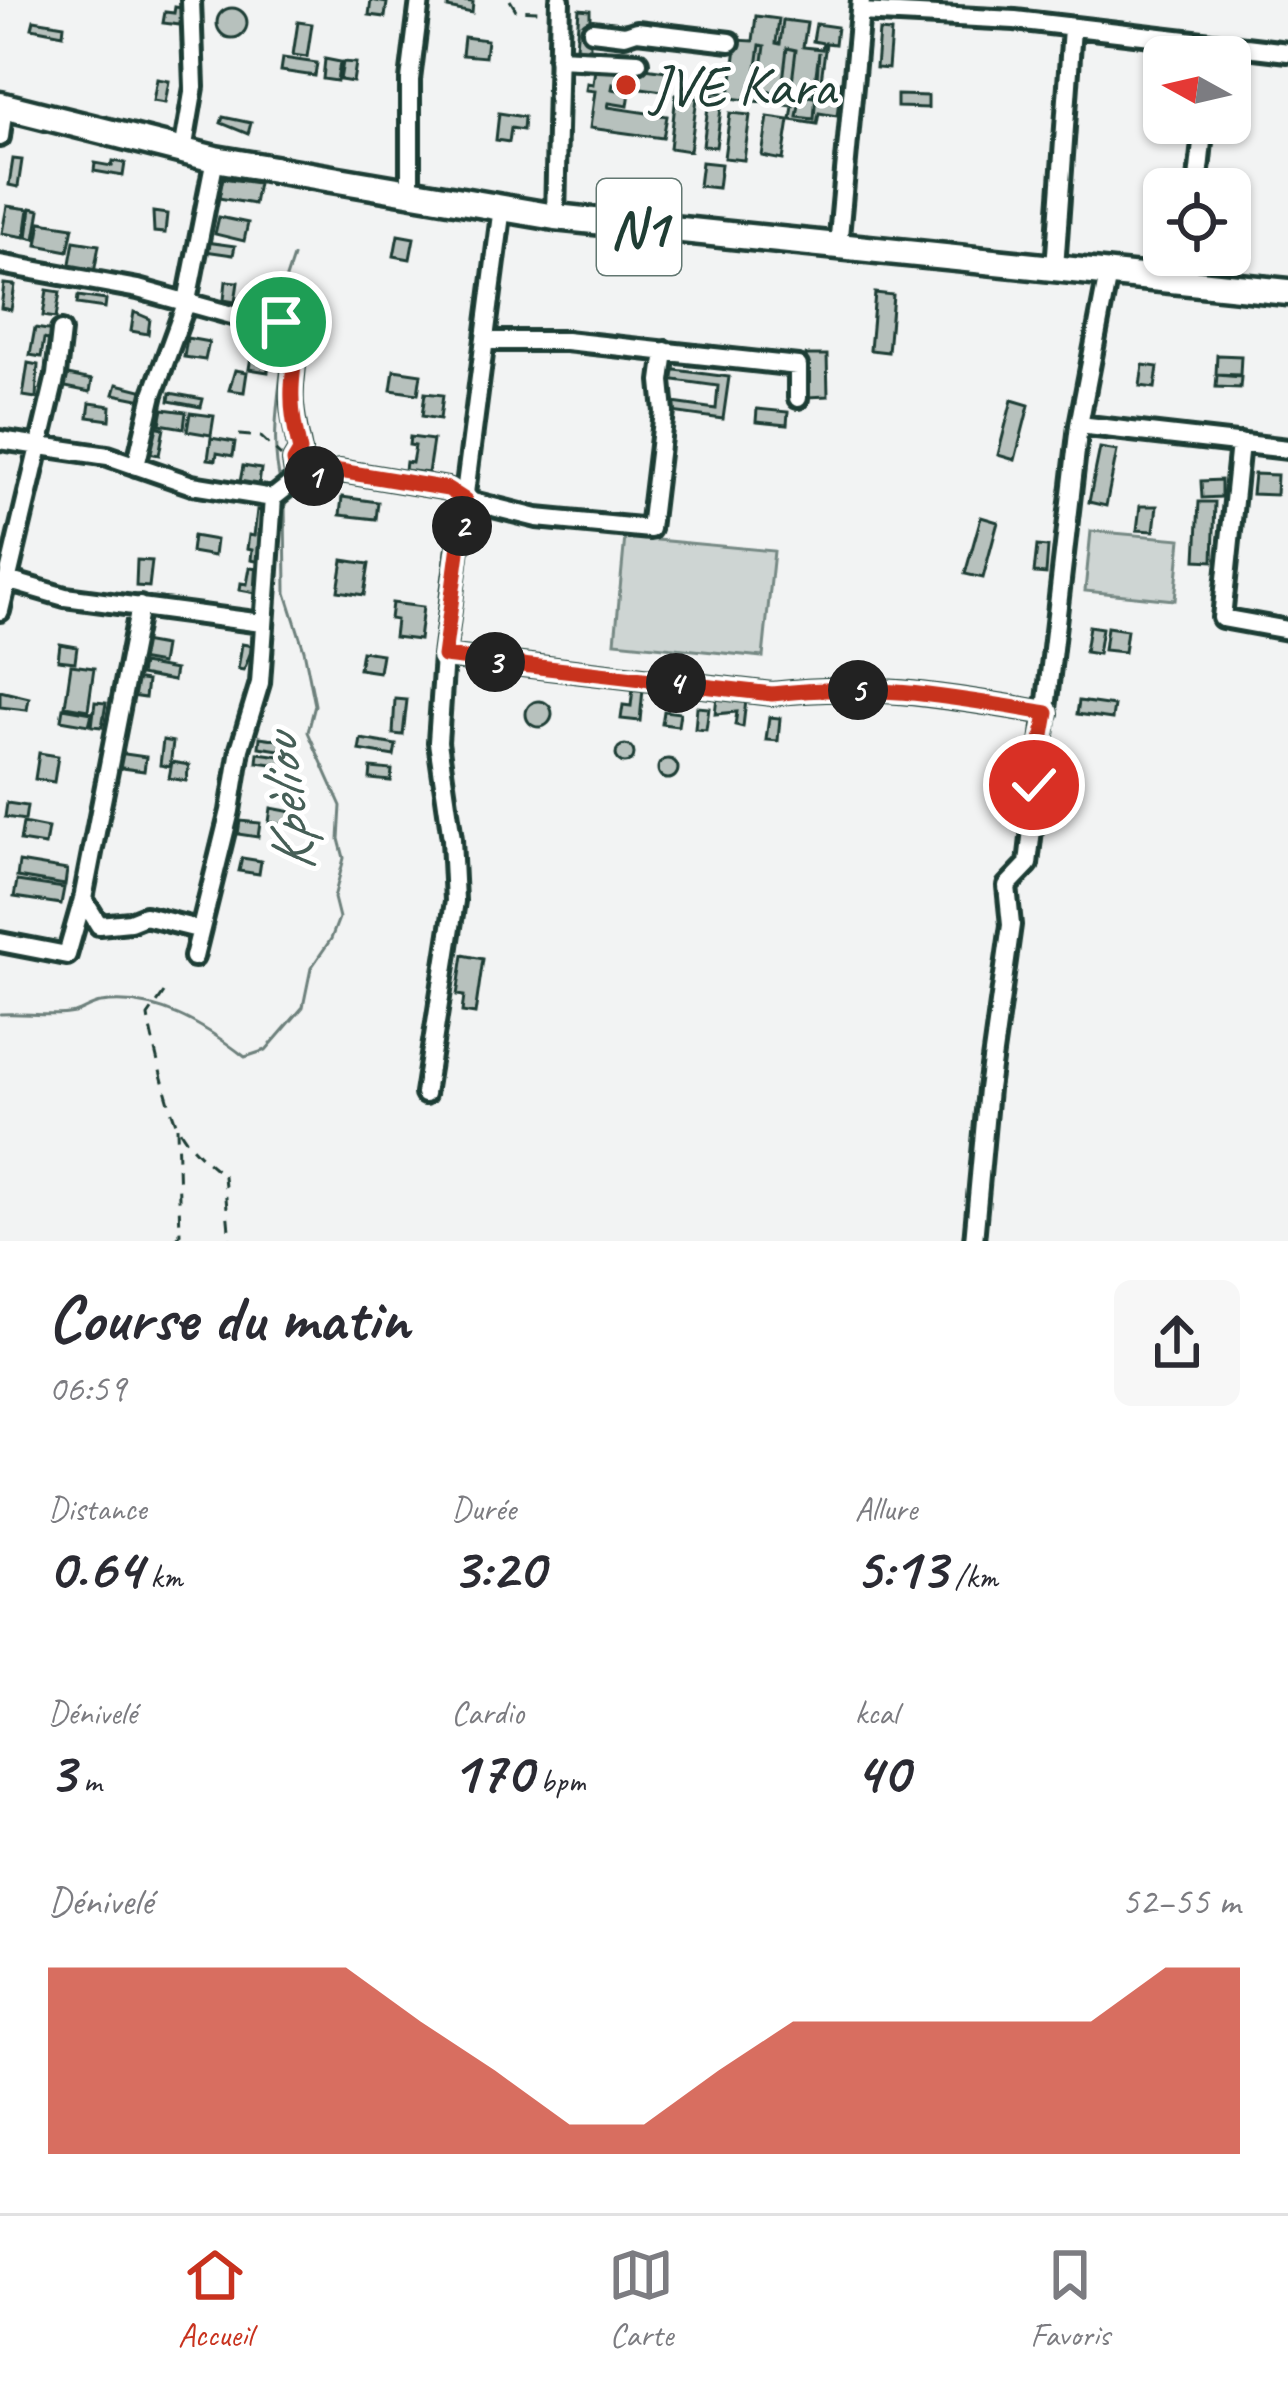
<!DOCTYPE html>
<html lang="fr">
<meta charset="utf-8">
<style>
:root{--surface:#fff;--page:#f7f7f7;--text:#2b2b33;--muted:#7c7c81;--line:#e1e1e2;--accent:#c8321e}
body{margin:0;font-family:Caveat,sans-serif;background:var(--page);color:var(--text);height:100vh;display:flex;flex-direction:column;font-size:45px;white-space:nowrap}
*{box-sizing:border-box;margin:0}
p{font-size:39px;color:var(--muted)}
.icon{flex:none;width:66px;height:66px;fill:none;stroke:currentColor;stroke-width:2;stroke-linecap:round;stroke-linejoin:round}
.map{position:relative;height:1241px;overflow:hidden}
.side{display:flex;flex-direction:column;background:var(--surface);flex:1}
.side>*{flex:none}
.needle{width:78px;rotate:278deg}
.controls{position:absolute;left:1143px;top:36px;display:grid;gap:24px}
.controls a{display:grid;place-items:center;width:108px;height:108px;border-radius:18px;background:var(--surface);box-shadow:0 3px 9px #0004;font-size:60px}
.pin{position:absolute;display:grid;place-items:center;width:102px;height:102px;color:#fff;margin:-51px;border:6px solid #fff;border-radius:50%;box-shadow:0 3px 12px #0007}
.km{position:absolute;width:60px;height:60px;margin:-30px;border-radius:50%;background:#222;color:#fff;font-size:33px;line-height:60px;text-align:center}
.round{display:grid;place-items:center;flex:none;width:126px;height:126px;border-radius:18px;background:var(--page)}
.overview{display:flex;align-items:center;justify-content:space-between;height:204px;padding:0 48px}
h1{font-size:66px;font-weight:700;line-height:90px}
.stats{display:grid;grid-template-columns:repeat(3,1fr);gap:18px;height:204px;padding:12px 48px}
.stats div{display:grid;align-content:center}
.stats b{font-size:60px;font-weight:700}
.stats small{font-size:33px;font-weight:400}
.stats p{font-size:33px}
.chart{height:336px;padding:24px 48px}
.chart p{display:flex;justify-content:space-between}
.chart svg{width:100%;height:216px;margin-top:12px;fill:var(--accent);opacity:.7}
.tab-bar{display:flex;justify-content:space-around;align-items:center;height:168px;border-top:3px solid var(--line);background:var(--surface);font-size:33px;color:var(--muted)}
.tab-bar a{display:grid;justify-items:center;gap:6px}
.tab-bar .current{color:var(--accent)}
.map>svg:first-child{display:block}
.green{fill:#ced5d3;stroke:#768984;stroke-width:3}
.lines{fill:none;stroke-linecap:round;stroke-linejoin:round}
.stream{stroke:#6d807b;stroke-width:3}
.building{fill:#b7c1bd;stroke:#1f3d34;stroke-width:3;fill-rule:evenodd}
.minor-casing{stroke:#1f3d34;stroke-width:26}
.highway-casing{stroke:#1f3d34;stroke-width:33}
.path{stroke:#1f3d34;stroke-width:3;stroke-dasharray:12 9;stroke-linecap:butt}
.minor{stroke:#fff;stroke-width:16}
.highway{stroke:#fff;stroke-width:24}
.route-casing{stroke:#fff;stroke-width:24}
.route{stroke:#c8321e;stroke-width:15}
.poi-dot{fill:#c8321e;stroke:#fff;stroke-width:4.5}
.labels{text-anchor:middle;stroke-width:10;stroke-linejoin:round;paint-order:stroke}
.shield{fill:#fff;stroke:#627771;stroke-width:3}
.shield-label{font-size:54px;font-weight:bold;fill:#1f3d34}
.poi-label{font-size:57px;fill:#1f3d34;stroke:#fff;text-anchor:start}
.water-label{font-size:60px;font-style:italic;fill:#465f57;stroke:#fff}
</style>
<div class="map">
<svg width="1288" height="1241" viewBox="0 0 1288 1241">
<rect width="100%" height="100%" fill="#f2f3f3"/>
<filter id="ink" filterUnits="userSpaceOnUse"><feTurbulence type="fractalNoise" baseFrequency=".00833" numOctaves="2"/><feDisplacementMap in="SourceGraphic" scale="24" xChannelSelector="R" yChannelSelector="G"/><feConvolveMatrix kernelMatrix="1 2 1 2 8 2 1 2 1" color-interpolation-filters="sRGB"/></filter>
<g filter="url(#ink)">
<path class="green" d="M1091,531L1181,539L1175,600L1085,591Z
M625,537L774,551L763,657L615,642Z"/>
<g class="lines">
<path class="stream" d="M280,313L278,302L293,257
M281,485C269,441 280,390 284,346
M0,1014C24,1012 51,1018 75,1013C84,1010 92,1004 101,1003C156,995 204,1025 245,1057L266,1050L303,1007L311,968L331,939L339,918L334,898L344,858L339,839L341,806L308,732L315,705L304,650L286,593L285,500"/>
</g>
<path class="building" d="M371,0L387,3L385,17L369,15Z
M449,0L473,2L472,13L448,8Z
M175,7L182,8L180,25L163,23L165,12L174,13Z
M217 23a15 15 0 1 1 30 0a15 15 0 1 1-30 0Z
M579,9L590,10V49L576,47Z
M756,16L779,19L776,43L780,44L783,20L807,23L803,47L822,49L823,43L813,41L816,24L837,27L835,44L826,43L821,80L841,83L837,116L819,113L817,124L791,120L793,106L684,92V88L730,94L737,40L753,41ZM760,45L765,46L759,91L773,92L772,98L753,95ZM787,48L796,50L792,82L783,81ZM819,52L814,119L797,117L800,98L779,99L780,91L813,97Z
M34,20L64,25L63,34L32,28Z
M298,22L312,24L307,57L293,55Z
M879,31L891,32L888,69L876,68Z
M464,37L487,40L485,57L462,55Z
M760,45L765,46L759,91L773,92L772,98L753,95Z
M787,48L796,50L792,82L783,81Z
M819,52L814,119L797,117L800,98L779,99L780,91L813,97Z
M283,58L317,63L315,76L281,71Z
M325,59L340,62L337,81L323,79Z
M596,61L673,72L670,92L613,84L612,89L630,92L628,106L609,103L608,107L667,116L663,138L590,128L595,91L586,90L587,83L593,84Z
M343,62L356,63L353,82L340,80Z
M157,79L169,81L165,103L153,101Z
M676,95L697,98L690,151L670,148Z
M897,95L928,96V108L897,107Z
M709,99L722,101L716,147L703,146Z
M499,113L524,117L523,130L511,128L509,142L496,140Z
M730,113L750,115L744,160L724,158Z
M223,117L251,123L248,134L221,123Z
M768,117L789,120L783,160L762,156Z
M13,159L22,160L18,187L9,185Z
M113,161L125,163L123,176L94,171L95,163L112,166Z
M702,162L721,164L718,188L699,186Z
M222,178L258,183L254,204L219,198Z
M7,206L29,209L25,237L2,233Z
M31,208L40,210L35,239L27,237Z
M153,212L167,214L165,233L154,232Z
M219,217L248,223L244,241L215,234Z
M41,222L73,227L68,251L37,245Z
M398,235L414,238L410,259L394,256Z
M74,241L99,245L94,273L69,269Z
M206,242L235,246L233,255L205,251Z
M226,281L238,282L235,302L224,300Z
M4,284L15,285L11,310L1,308Z
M47,290L60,292L56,318L43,316Z
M875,293L893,295L888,352L870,350Z
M78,296L106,300L105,308L77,304Z
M134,312L150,319L148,334L131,331Z
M35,328L54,331L52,341L44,339L41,357L30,355Z
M187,338L209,342L205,360L184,357Z
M253,345L272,348L268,372L249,369Z
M806,355H827L828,396L807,397Z
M1217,355L1241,356L1240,375L1216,374Z
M28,363L38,365L36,398L23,396Z
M1143,365L1158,367L1155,388L1140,386Z
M668,369L729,377L723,419L672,412L673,403L716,409L718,386L667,379Z
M235,370L247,372L244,392L229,390Z
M394,370L421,374L418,394L391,390Z
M63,374L92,380L90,392L61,386Z
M1217,375L1241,377L1240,388L1216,387Z
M117,384L145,391L143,400L114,394Z
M170,393L203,399L201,407L169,401Z
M425,393L443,395L440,419L422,416Z
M1012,400L1029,405L1015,460L998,455Z
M90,403L111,406L110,420L88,417Z
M163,409L186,412L184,428L160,424Z
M757,409L788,412L787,425L756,422Z
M190,413L214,416L211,435L187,431Z
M154,426L164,428L159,455L149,453Z
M410,437L433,440L428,473L405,470L406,462L412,463L415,446L409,445Z
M211,438L235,442L233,456L217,453L216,460L208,459Z
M1100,448L1117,451L1106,506L1089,502Z
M243,466L261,469L259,485L240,482Z
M1254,474L1277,475L1276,495L1252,494Z
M1221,480V497L1202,498L1201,481Z
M342,497L378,502L376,519L340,515Z
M1199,502H1215L1213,561L1196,560Z
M1140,506H1157L1154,531L1137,530Z
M257,510L267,512L261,562L251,560L252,550L247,549L249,535L254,536Z
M981,517L998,522L983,578L965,574Z
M193,536L216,540L214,556L191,552Z
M1037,546L1048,547L1046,574L1034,573Z
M137,560L152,561L149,587L136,586Z
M343,560L369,564L364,595L338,591Z
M250,568L259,569L256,593L240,590L241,583L247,584Z
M392,603L423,607L419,640L394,637L396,620L390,619Z
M1089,626L1102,628L1098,654L1085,652Z
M1107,627L1127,630L1124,652L1104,650Z
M142,642L164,646L161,664L133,659L134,653L140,654Z
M60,644L77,647L75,662L58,660Z
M242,644L253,646L244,670L238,669Z
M362,651L382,654L379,672L359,669Z
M142,664L175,670L173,681L140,675Z
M71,665L94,668L88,710L65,706Z
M133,679L147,681L145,698L131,696Z
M633,688L643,689L640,721L621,719L623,705L631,706Z
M0,691L29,698L27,710L0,707Z
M717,697L746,700L743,727L735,725L737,712L715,714Z
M395,699L407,700L403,735L393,734Z
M1079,701L1114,706L1112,719L1077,714Z
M526 714a13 13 0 1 1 26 0a13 13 0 1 1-26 0Z
M95,702L106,703L102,727L92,726Z
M697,707L709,708L706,730L695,729Z
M63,708L92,713L89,725L61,720Z
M664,711L680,713L678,726L662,724Z
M769,717L780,718L778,741L766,740Z
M260,737L288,741L286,751L259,747Z
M361,739L396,745L394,756L359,750Z
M163,740L173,742L170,767L160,765Z
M616 754a9 9 0 1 1 18 0a9 9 0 1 1-18 0Z
M39,753L58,756L54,782L35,779Z
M118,753L146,757L144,771L115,767Z
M258,753L288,757L287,766L257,762Z
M658 769a10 10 0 1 1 20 0a10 10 0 1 1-20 0Z
M172,762L189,765L186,781L169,778Z
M371,768L392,770L391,781L370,779Z
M7,803L27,806L25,820L5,817Z
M271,808L292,812L289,826L269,822Z
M240,821L260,823L258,837L238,834Z
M23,823L48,828L45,845L20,841Z
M242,858L261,861L259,874L239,871Z
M19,862L67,870L65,885L17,877Z
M17,881L64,888L61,904L14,897Z
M463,955L483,959L475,1014L462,1012L464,996L457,995Z"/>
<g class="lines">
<defs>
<path id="minor" d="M860,12L1015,20L1288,52
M592,31L625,35L637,31L730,42
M558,58L638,62
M0,137L4,106
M183,151L194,87L191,0
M1197,189L1204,123
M410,193V80L420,0
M555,217L560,0
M838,247L861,0
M0,264L138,289L239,317L281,322C305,354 289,368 292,404C293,420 297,436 300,451L294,461L297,479
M1055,268L1072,28
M1187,282L1190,255
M486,341H566L798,366V398
M1079,425L1288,449
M0,440L108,456L192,485L273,498L297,479L340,471L448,489L465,500L537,518L650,529L664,412L661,381L665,351
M1240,443L1222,618L1288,630
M136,466L153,394L187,301L215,159
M7,580L65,597L262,623
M0,611L56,375L61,331
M444,656L772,694C871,682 950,697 1047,713
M83,899L99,925L130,922L145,916L198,929
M0,942L67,955L83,899L140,606
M194,957L230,811L240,749L260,683L273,498
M425,1094L455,901L452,839L438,742L444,656L502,207
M974,1241L988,1089L1011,925L1007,886L1028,864L1079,425L1108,274"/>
<path id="highway" d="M0,105L215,159L555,217L1288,292"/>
</defs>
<use href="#minor" class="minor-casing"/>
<use href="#highway" class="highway-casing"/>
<path class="path" d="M510,0L516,10L538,11L543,8
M239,435L261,437L281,456
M164,993L148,1016C151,1037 169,1111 178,1127C188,1147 207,1162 224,1176L230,1241
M175,1241L180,1234L177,1127"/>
<use href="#minor" class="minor"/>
<use href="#highway" class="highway"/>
</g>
</g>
<g class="lines" filter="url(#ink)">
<defs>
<path id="route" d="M281,322C304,353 290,365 292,400C292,417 296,434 300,451L294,461L297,479L340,471L448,489L465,500L444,656L772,694C871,682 951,697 1047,713L1034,785"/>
</defs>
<use href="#route" class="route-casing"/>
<use href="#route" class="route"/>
</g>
<circle class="poi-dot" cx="626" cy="85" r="12"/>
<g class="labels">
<rect class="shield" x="597" y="179" width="84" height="96" rx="9"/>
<g class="shield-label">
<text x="639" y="246">N1</text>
</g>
<g class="poi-label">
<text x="650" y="105">JVE Kara</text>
</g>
<g class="water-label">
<text transform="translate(285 805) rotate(-97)" y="21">Kpèliou</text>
</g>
</g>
</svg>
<div class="controls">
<a><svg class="needle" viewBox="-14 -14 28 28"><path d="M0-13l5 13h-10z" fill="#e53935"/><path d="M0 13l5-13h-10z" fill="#7c7c81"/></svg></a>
<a><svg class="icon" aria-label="locate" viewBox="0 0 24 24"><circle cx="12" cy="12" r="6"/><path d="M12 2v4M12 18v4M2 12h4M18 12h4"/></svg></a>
</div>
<div class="pin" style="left:281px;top:322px;background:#1e9e55"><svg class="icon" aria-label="arrive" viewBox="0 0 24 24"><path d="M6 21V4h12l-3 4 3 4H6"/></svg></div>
<div class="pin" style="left:1034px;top:785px;background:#d93025"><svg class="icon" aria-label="check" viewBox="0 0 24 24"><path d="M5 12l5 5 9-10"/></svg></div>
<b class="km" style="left:314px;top:476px">1</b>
<b class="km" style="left:462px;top:526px">2</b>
<b class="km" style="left:495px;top:662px">3</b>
<b class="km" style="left:676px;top:683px">4</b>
<b class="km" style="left:858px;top:690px">5</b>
</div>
<section class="side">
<div class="overview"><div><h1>Course du matin</h1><p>06:59</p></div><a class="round"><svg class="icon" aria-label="share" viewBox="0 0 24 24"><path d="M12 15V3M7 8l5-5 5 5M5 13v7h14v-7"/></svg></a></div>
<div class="stats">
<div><p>Distance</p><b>0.64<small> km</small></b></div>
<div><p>Durée</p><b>3:20</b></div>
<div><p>Allure</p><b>5:13<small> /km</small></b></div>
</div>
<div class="stats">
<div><p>Dénivelé</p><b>3<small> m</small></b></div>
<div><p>Cardio</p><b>170<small> bpm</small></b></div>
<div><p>kcal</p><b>40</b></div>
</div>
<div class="chart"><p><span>Dénivelé</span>52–55 m</p>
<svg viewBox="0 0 160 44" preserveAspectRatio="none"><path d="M0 44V6L10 6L20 6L30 6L40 6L50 17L60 27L70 38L80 38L90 27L100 17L110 17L120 17L130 17L140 17L150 6L160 6V44z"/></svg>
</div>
</section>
<nav class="tab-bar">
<a class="current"><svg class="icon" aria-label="home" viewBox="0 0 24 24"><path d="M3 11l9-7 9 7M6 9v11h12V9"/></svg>Accueil</a>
<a><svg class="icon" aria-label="map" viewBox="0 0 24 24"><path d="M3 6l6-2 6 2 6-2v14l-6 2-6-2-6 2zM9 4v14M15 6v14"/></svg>Carte</a>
<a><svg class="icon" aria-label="saved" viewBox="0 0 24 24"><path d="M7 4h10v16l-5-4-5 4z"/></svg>Favoris</a>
</nav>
